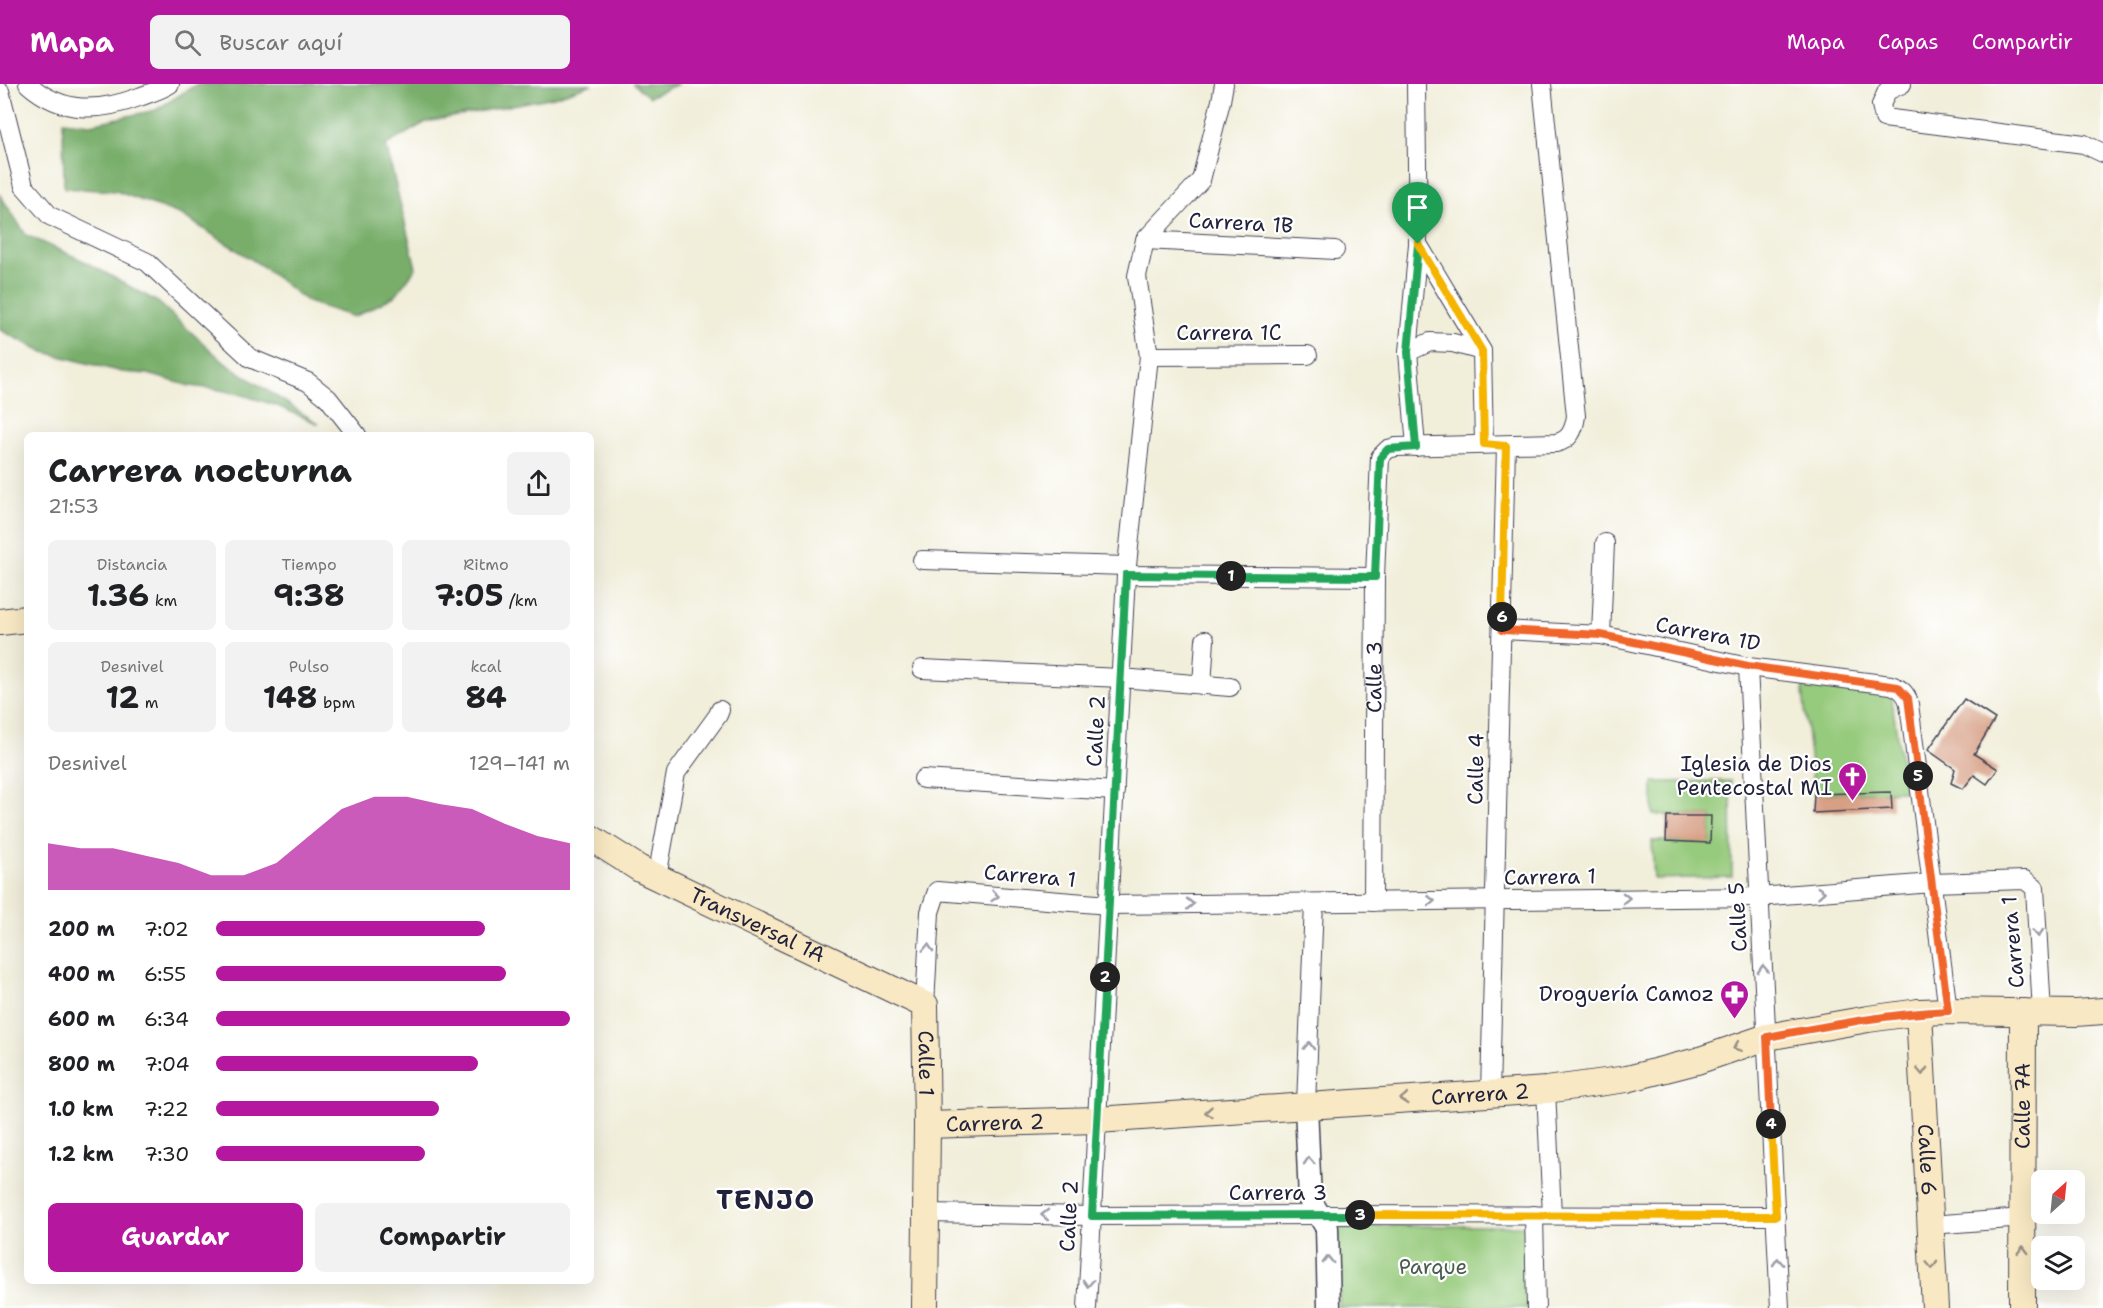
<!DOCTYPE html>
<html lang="es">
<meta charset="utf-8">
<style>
:root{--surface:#fff;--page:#f2f2f2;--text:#202124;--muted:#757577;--accent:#b5179e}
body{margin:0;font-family:"Shantell Sans",sans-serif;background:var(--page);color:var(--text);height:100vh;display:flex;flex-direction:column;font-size:22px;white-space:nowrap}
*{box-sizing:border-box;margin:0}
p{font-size:20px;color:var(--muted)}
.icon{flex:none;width:33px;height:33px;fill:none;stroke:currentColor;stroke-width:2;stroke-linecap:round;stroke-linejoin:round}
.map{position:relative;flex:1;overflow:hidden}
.panel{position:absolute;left:24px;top:348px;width:570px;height:852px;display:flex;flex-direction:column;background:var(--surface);border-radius:9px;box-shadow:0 6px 24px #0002}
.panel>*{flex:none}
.needle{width:39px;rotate:27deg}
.tools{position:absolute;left:2031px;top:1086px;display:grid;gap:12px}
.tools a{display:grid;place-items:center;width:54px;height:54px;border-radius:9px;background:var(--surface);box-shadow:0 6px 24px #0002;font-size:30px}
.pin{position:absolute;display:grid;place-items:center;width:51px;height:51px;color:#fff;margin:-62px -26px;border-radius:50% 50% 50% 0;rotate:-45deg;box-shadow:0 0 6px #0007}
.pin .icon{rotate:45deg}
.km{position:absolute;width:30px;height:30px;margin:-15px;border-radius:50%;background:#222;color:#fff;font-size:16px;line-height:30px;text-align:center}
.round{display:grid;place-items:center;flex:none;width:63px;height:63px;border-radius:9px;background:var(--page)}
.summary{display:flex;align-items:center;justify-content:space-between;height:102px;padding:0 24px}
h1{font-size:33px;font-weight:700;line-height:45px}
.metrics{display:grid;grid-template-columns:repeat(3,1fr);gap:9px;height:102px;padding:6px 24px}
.metrics div{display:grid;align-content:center;border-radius:9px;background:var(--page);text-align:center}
.metrics b{font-size:30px;font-weight:700}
.metrics small{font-size:16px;font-weight:400}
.metrics p{font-size:16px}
.chart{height:168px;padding:12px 24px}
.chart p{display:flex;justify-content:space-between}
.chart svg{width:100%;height:108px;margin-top:6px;fill:var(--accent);opacity:.7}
.button{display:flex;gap:12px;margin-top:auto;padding:12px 24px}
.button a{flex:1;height:69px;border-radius:9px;background:var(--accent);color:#fff;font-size:24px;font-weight:700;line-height:69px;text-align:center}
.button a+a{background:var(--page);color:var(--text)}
ul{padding:0 24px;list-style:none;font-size:20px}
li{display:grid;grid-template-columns:96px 72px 1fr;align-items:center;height:45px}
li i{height:15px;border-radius:8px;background:var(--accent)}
header{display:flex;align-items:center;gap:36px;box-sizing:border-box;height:84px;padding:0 30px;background:var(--accent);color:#fff}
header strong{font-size:28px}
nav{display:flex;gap:33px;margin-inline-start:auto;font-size:21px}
.search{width:420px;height:54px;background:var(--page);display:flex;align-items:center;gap:15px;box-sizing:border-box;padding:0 21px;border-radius:9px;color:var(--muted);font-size:22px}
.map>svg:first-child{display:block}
.green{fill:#96ca7b;stroke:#5c765b;stroke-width:1.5}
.forest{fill:#78ae6b;stroke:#4d6853;stroke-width:1.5}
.building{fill:#d79f84}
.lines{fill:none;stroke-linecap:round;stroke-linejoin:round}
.minor-casing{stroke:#414153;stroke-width:20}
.tertiary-casing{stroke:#414153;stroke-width:25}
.secondary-casing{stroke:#414153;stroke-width:28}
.minor{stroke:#fff;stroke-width:18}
.tertiary{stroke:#fff;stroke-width:22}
.secondary{stroke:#f8e8c3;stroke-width:26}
.oneway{stroke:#9c9ca7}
.oneway2{stroke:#988f86}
.split-1-casing{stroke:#fff;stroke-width:12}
.split-2-casing{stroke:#fff;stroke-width:12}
.split-3-casing{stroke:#fff;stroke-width:12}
.split-4-casing{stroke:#fff;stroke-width:12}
.split-5-casing{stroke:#fff;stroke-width:12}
.split-6-casing{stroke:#fff;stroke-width:12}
.split-7-casing{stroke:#fff;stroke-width:12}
.split-1{stroke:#22a559;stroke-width:8}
.split-2{stroke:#22a559;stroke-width:8}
.split-3{stroke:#22a559;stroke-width:8}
.split-4{stroke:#f5b400;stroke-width:8}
.split-5{stroke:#f0652b;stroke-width:8}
.split-6{stroke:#f0652b;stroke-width:8}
.split-7{stroke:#f5b400;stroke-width:8}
.labels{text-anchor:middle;stroke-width:4.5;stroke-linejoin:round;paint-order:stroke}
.street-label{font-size:21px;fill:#22223b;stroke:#fff}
.poi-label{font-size:21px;fill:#22223b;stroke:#fff;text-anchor:end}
.park-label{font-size:21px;fill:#4b5d51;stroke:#fff}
.district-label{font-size:27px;font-weight:bold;letter-spacing:1.5px;fill:#22223b;stroke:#fff}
</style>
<header>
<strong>Mapa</strong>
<div class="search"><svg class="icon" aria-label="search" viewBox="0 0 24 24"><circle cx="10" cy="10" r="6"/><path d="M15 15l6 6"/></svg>Buscar aquí</div>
<nav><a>Mapa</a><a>Capas</a><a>Compartir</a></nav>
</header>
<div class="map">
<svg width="2103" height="1224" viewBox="0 0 2103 1224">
<rect width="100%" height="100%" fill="#fff"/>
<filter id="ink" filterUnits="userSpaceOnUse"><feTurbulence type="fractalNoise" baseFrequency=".0167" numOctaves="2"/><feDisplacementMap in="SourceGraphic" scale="12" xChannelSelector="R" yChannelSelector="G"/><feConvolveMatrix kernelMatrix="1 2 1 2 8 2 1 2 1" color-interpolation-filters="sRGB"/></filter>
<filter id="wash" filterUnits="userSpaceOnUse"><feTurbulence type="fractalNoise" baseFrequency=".008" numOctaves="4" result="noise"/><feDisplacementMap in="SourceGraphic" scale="24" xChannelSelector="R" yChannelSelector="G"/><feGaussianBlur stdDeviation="1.35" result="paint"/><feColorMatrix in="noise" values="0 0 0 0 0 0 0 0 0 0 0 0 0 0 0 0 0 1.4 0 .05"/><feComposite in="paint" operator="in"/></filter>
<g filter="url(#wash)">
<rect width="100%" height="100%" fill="#f1eeda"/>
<path class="green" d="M1802,598L1891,611L1905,707L1814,710Z
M1731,697L1732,793L1654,795L1652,757L1710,758L1711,732L1653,731V698Z
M1338,1142H1528V1224H1339Z"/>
<path class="forest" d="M197,0H592L554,13L426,38L386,61L416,184L395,212L354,233L308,218L259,180L182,131L116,107L64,104L63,37L91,40L156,26Z
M633,0H678L649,13Z
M0,111L26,151L84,177L158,218L225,279L319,340L275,321L239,310L215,305L190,302L148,290L122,288L44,268L0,246Z"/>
<g id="blocks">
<path class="building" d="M1964,615L1995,635L1974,670L1998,685L1987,700L1974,691L1963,705L1951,699L1955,685L1928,666Z
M1891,708L1892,725L1813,729L1814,710Z
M1667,732H1711L1710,759L1666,757Z"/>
</g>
</g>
<g filter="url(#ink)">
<use href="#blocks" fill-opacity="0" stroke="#414153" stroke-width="1.5"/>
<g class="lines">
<defs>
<g id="minor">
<path d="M28,0C62,30 99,28 139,13C150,9 161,6 170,0"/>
<path d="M1416,0L1418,160L1408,268L1416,363"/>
<path d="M1902,0L1887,7L1881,21L1884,34L2084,60L2103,69"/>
<path d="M0,7L24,102L50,132L147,178L250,274L308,298L328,314L357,351"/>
<path d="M1145,156L1335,166"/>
<path d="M1418,160L1482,267L1484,360"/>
<path d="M1408,268L1430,258L1453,259L1482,267"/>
<path d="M1149,272L1308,271"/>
<path d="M922,476L1127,482"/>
<path d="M1126,491L1375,493"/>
<path d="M1502,546L1601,551L1748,583L1891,601C1901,604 1907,610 1909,620L1948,927"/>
<path d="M1601,551L1605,459"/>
<path d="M1748,583L1780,1224"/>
<path d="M922,585L1121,594L1230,603"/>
<path d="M1202,601L1205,556"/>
<path d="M923,695L1115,707"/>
<path d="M657,793L676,689L718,631L720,626"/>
<path id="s1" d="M1373,818L1375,493L1380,373L1388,365L1396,363L1556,359C1570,356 1574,346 1576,332L1542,0"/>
<path d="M925,921L930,828L937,807L1109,821L1759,813L1932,799L2025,796L2035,804L2042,929"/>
<path d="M1546,1006L1552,1131"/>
<path d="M1490,1010L1506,361"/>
<path d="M1306,1021L1314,819"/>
<path d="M925,1129L1092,1132L1319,1131L1776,1132"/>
<path d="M1534,1131L1536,1224"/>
<path d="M1930,1141L2024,1134"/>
<path d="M1087,1224L1126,491L1149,272L1137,192L1145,156L1201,96L1221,17L1224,0"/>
</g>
<path id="tertiary" d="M1306,1021L1310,1116L1327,1144L1329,1224"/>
<g id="secondary">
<path d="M0,538L27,535"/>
<path id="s2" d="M591,754L640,785L925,921L927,1041L925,1224"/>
<path id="s3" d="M1919,928L1935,1224"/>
<path id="s4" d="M927,1041L1097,1036L1546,1006L1627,995L1697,977L1767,953L1868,935L1919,928L1948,927L2076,929L2103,927"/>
<path id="s5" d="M2022,1224L2023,928"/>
</g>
</defs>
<use href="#minor" class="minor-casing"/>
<use href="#tertiary" class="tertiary-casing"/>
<use href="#secondary" class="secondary-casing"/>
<use href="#minor" class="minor"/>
<use href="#tertiary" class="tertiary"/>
<use href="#secondary" class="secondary"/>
</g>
<defs><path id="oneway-chevron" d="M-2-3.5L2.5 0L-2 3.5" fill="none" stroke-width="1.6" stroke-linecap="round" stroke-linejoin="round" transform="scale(1.5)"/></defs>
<g class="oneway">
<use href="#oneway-chevron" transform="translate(1821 808) rotate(-4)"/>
<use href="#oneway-chevron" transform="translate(995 812) rotate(5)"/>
<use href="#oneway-chevron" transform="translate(1626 814) rotate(-1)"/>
<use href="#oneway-chevron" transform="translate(1431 817) rotate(-1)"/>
<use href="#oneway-chevron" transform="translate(1190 820) rotate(-1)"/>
<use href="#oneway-chevron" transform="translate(2038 849) rotate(87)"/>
<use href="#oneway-chevron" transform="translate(928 864) rotate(-87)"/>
<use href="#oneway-chevron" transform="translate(1763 885) rotate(-93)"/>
<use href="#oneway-chevron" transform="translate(1309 962) rotate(-88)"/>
<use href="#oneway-chevron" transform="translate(1309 1077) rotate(-93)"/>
<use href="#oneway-chevron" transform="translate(1045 1131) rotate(-179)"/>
<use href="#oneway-chevron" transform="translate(1328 1176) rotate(-91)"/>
<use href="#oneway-chevron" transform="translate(1778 1178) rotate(-93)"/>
<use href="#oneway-chevron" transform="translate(1088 1199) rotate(93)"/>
</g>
<g class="oneway2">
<use href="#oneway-chevron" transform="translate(1737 963) rotate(160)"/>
<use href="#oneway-chevron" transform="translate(1922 987) rotate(87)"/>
<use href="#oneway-chevron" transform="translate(1404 1015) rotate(177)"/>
<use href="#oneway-chevron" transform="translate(1209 1028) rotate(176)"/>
<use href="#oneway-chevron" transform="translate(2023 1166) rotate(-89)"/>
<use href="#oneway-chevron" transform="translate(1932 1181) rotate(87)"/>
</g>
</g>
<g class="lines" filter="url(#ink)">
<defs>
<path id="split-1" d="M1231,492L1375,493L1380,374L1388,365L1416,363L1408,268L1418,160"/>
<path id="split-2" d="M1105,893L1126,491L1231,492"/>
<path id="split-3" d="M1105,893L1092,1132L1360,1131"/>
<path id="split-4" d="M1360,1131L1776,1132L1771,1040"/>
<path id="split-5" d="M1771,1040L1767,953C1827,942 1887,930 1948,927L1918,692"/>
<path id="split-6" d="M1502,533V546L1601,551L1748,582L1898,603L1908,614L1918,692"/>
<path id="split-7" d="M1418,160L1482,267L1484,360L1506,362L1502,533"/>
</defs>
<use href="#split-1" class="split-1-casing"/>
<use href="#split-2" class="split-2-casing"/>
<use href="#split-3" class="split-3-casing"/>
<use href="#split-4" class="split-4-casing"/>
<use href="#split-5" class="split-5-casing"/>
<use href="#split-6" class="split-6-casing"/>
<use href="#split-7" class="split-7-casing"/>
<use href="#split-1" class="split-1"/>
<use href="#split-2" class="split-2"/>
<use href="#split-3" class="split-3"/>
<use href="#split-4" class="split-4"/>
<use href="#split-5" class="split-5"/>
<use href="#split-6" class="split-6"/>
<use href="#split-7" class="split-7"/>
</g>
<defs>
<symbol id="church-pin" viewBox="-11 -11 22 30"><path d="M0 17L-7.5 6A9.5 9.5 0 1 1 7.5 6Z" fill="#b5179e" stroke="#fff"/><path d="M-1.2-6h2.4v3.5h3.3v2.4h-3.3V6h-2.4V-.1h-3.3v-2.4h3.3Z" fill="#fff"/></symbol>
<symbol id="pharmacy-pin" viewBox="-11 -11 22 30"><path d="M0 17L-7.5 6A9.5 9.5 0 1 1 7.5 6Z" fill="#b5179e" stroke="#fff"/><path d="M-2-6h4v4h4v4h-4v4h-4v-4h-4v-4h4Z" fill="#fff"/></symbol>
</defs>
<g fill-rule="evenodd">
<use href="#church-pin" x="1836" y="676" width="33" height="45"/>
<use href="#pharmacy-pin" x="1718" y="894" width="33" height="45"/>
</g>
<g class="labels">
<g class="street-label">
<text transform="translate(1241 139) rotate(3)" y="7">Carrera 1B</text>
<text x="1229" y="256">Carrera 1C</text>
<text transform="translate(1708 550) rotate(11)" y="7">Carrera 1D</text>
<text dy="7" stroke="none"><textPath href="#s1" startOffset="225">Calle 3</textPath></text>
<text transform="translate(1096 647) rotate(-87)" y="7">Calle 2</text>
<text transform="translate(1476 685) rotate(-89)" y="7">Calle 4</text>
<text transform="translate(1030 792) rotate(5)" y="7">Carrera 1</text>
<text transform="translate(1550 793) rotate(-1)" y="7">Carrera 1</text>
<text transform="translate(1738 833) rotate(-93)" y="7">Calle 5</text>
<text dy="7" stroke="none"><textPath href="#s2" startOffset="188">Transversal 1A</textPath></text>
<text transform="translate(2013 858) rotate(-95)" y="7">Carrera 1</text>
<text dy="7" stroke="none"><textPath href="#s2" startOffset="432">Calle 1</textPath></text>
<text dy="7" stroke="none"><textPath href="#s4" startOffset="554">Carrera 2</textPath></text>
<text dy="7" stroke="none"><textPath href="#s5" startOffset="202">Calle 7A</textPath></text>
<text dy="7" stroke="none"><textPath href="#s4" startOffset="68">Carrera 2</textPath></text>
<text dy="7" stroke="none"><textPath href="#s3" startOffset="148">Calle 6</textPath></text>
<text x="1278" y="1116">Carrera 3</text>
<text transform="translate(1069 1132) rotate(-87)" y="7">Calle 2</text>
</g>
<g class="poi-label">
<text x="1832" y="687">Iglesia de Dios<tspan x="1832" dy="24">Pentecostal MI</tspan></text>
<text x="1714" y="917">Droguería Camoz</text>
</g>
<g class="park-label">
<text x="1433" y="1190">Parque</text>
</g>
<g class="district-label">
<text x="766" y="1125">TENJO</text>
</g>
</g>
</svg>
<div class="tools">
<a><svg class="needle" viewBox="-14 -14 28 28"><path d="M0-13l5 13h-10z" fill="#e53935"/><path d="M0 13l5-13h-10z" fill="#757577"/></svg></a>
<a><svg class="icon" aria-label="layers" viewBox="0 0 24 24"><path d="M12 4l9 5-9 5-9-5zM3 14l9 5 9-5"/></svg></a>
</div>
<div class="pin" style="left:1418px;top:160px;background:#1e9e55"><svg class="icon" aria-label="arrive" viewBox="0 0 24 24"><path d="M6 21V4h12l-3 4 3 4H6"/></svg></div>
<b class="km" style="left:1231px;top:492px">1</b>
<b class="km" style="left:1105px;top:893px">2</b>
<b class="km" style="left:1360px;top:1131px">3</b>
<b class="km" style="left:1771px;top:1040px">4</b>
<b class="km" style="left:1918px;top:692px">5</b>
<b class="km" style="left:1502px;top:533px">6</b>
<section class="panel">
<div class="summary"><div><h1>Carrera nocturna</h1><p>21:53</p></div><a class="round"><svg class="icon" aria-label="share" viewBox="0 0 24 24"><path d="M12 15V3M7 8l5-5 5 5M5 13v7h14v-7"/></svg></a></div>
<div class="metrics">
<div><p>Distancia</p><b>1.36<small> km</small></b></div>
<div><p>Tiempo</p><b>9:38</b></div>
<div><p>Ritmo</p><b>7:05<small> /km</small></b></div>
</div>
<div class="metrics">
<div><p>Desnivel</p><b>12<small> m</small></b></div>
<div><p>Pulso</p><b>148<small> bpm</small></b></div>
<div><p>kcal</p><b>84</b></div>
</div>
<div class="chart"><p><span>Desnivel</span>129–141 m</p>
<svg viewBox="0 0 160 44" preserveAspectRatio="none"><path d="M0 44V25L10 27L20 27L30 30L40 33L50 38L60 38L70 33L80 22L90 11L100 6L110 6L120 9L130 11L140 17L150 22L160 25V44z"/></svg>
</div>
<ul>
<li><b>200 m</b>7:02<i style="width:76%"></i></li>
<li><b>400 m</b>6:55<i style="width:82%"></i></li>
<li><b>600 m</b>6:34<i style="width:100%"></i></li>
<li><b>800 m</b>7:04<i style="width:74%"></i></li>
<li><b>1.0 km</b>7:22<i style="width:63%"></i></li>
<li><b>1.2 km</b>7:30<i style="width:59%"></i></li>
</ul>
<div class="button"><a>Guardar</a><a>Compartir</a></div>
</section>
</div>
